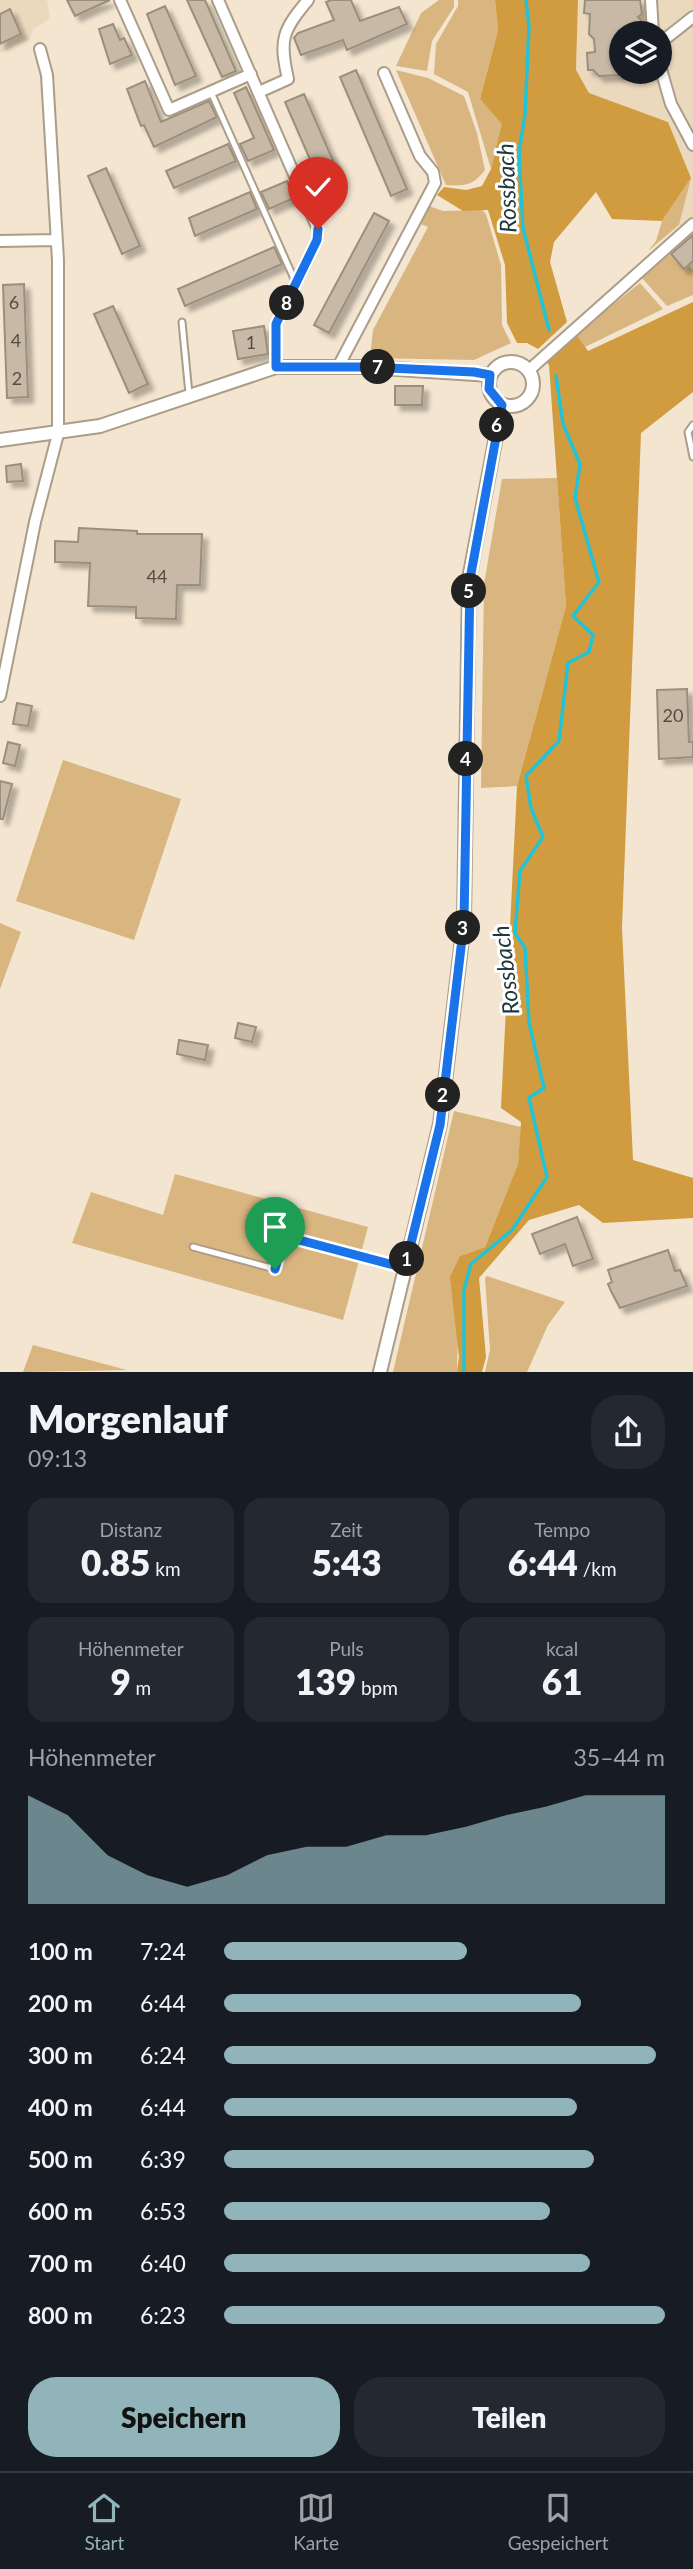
<!DOCTYPE html>
<html lang="de">
<meta charset="utf-8">
<style>
:root{--surface:#171b24;--page:#242831;--text:#f1f3f6;--muted:#9ea1a6;--line:#363941;--accent:#90b4ba}
body{margin:0;font-family:Lato,sans-serif;background:var(--page);color:var(--text);height:100vh;display:flex;flex-direction:column;font-size:26px;white-space:nowrap}
*{box-sizing:border-box;margin:0}
p{font-size:23px;color:var(--muted)}
.icon{flex:none;width:38px;height:38px;fill:none;stroke:currentColor;stroke-width:2;stroke-linecap:round;stroke-linejoin:round}
.map{position:relative;height:1372px;overflow:hidden}
.sheet{display:flex;flex-direction:column;background:var(--surface);flex:1}
.sheet>*{flex:none}
.controls{position:absolute;left:609px;top:21px;display:grid;gap:14px}
.controls a{display:grid;place-items:center;width:63px;height:63px;border-radius:50%;background:var(--surface);box-shadow:0 2px 5px #0004;font-size:35px}
.pin{position:absolute;display:grid;place-items:center;width:60px;height:60px;color:#fff;margin:-72px -30px;border-radius:50% 50% 50% 0;rotate:-45deg;box-shadow:0 0 7px #0007}
.pin .icon{rotate:45deg}
.km{position:absolute;width:35px;height:35px;margin:-18px;border-radius:50%;background:#222;color:#fff;font-size:19px;line-height:35px;text-align:center}
.round{display:grid;place-items:center;flex:none;width:74px;height:74px;border-radius:28px;background:var(--page)}
.headline{display:flex;align-items:center;justify-content:space-between;height:119px;padding:0 28px}
h1{font-size:38px;font-weight:800;line-height:52px}
.figures{display:grid;grid-template-columns:repeat(3,1fr);gap:10px;height:119px;padding:7px 28px}
.figures div{display:grid;align-content:center;border-radius:18px;background:var(--page);text-align:center}
.figures b{font-size:35px;font-weight:800}
.figures small{font-size:19px;font-weight:400}
.figures p{font-size:19px}
.chart{height:196px;padding:14px 28px}
.chart p{display:flex;justify-content:space-between}
.chart svg{width:100%;height:126px;margin-top:7px;fill:var(--accent);opacity:.7}
.button{display:flex;gap:14px;margin-top:auto;padding:14px 28px}
.button a{flex:1;height:80px;border-radius:28px;background:var(--accent);color:#111;font-size:28px;font-weight:800;line-height:80px;text-align:center}
.button a+a{background:var(--page);color:var(--text)}
ul{padding:0 28px;list-style:none;font-size:23px}
li{display:grid;grid-template-columns:112px 84px 1fr;align-items:center;height:52px}
li i{height:18px;border-radius:9px;background:var(--accent)}
.tab-bar{display:flex;justify-content:space-around;align-items:center;height:98px;border-top:2px solid var(--line);background:var(--surface);font-size:19px;color:var(--muted)}
.tab-bar a{display:grid;justify-items:center;gap:4px}
.tab-bar .selected{color:var(--accent)}
.map>svg:first-child{display:block}
.built{fill:#ebd9be;fill-rule:evenodd}
.green{fill:#d9b57f}
.forest{fill:#d19b40}
.lines{fill:none;stroke-linecap:round;stroke-linejoin:round}
.stream{stroke:#21c4d7;stroke-width:3.5}
.building{fill:#c7b9a5;stroke:#9b8e7a;stroke-width:2;filter:url(#shadow)}
.service-casing{stroke:#aa9d89;stroke-width:9}
.minor-casing{stroke:#aa9d89;stroke-width:14}
.tertiary-casing{stroke:#aa9d89;stroke-width:16}
.service{stroke:#fff;stroke-width:5}
.minor{stroke:#fff;stroke-width:10}
.tertiary{stroke:#fff;stroke-width:12}
.route-casing{stroke:#fff;stroke-width:14}
.route{stroke:#1a73e8;stroke-width:9}
.labels{text-anchor:middle;stroke-width:6;stroke-linejoin:round;paint-order:stroke}
.number-label{font-size:18px;fill:#554d43}
.water-label{font-size:23px;font-style:italic;fill:#20393c;stroke:#fff}
</style>
<div class="map">
<svg width="693" height="1372" viewBox="0 0 693 1372">
<defs>
<filter id="shadow"><feDropShadow dx="5.5" dy="5.5" stdDeviation="2" flood-color="#0004"/></filter>
</defs>
<rect width="100%" height="100%" fill="#f3e5d0"/>
<path class="built" d="M0,0H47L50,19L33,29L30,39L0,53Z
M578,0H693V270L689,267L684,271L668,253L687,235L679,225L690,178L668,122L589,93L576,70ZM621,33H660V72H621Z"/>
<path class="green" d="M439,0H454V7L432,41L427,71L396,66L421,13Z
M458,0H495L498,30L480,99L503,124L491,169L468,92L434,74L436,44L458,6Z
M396,70L428,78L464,96L477,133L485,170C473,186 465,186 446,185Z
M691,178L679,225L648,251L656,241L662,221Z
M429,206L443,211L482,210L486,214L501,265L502,325L511,343L474,360L370,358L373,330L428,227L421,224Z
M668,253L684,270L689,266L693,270V295L667,306L641,277Z
M640,283L663,309L585,347L576,334Z
M557,478L566,606L517,786L481,788L484,584L502,479Z
M63,760L181,799L134,940L16,901Z
M0,923L21,932L0,989Z
M454,1111L521,1127L518,1164L485,1247L460,1256L457,1372H393Z
M175,1174L368,1227L343,1320L72,1243L91,1192L163,1215Z
M487,1276L565,1302L548,1325L527,1372H485L490,1350L485,1278Z
M33,1345L127,1370L23,1372Z"/>
<path class="forest" d="M495,0H578L576,70L589,93L668,122L691,178L662,221L612,219L596,192L554,242L550,262L567,322L538,349L527,343H517L507,323L505,265L488,210L463,211L437,195L444,187L466,190L482,186L491,169L502,124L480,99L498,30Z
M693,302V392L641,433L622,928L633,1160L693,1178V1218L603,1223L579,1205L529,1220L479,1278L486,1357L482,1372H457L459,1357L450,1277L460,1256L485,1247L518,1164L521,1122L501,1108L517,786L566,606L549,365L545,360L576,334L588,351Z"/>
<g class="lines">
<path class="stream" d="M526,0L529,26L525,114L519,153L523,228L549,330
M464,1372V1290L471,1264L512,1230L547,1177L529,1098L544,1088L529,1022L525,948L515,933L520,871L543,837L531,808L526,776L559,741L568,663L589,652L593,635L573,616L599,582L575,498L580,464L563,424L556,376"/>
</g>
<path class="building" d="M67,0H110L75,16Z
M187,0H205L236,71L222,77Z
M331,0H351L360,21L399,7L407,24L347,50L343,40L301,55L294,38L298,33L334,20L326,2Z
M585,0H640L642,14L638,17L643,23L644,33H621V75L599,76L593,70H588L587,53L595,52L594,39L589,34L590,14L584,13Z
M165,6L196,76L175,85L147,14Z
M10,9L21,34L0,44V14Z
M113,24L120,40L124,38L132,55L110,64L99,29Z
M356,70L407,189L391,196L340,77Z
M145,81L161,122L209,101L217,117L154,147L144,125L141,126L127,89Z
M246,87L274,150L248,161L240,144L254,138L234,93Z
M304,94L341,179L322,187L285,102Z
M228,144L236,161L174,188L166,171Z
M106,168L140,246L122,254L88,176Z
M287,181L294,198L269,209L261,192Z
M250,192L257,209L195,236L189,218Z
M374,213L389,221L329,333L314,325Z
M693,235V261L684,269L671,254Z
M274,247L282,264L185,306L178,289Z
M24,284L28,397L7,398L3,285Z
M113,306L148,384L129,393L94,314Z
M264,326L268,354L238,359L233,331Z
M395,386H423L422,405H395Z
M21,464L23,481L7,482L6,466Z
M79,528L137,531V534H202L200,585H177L176,619L136,618V607L88,606L90,563L55,562V541L78,542Z
M687,689L689,742H693V757L659,759L657,690Z
M17,703L32,706L28,726L13,724Z
M8,742L20,745L15,766L3,763Z
M0,781L12,784L3,819H0Z
M238,1023L256,1027L252,1042L235,1038Z
M179,1040L208,1045L205,1060L177,1054Z
M577,1217L593,1259L573,1266L565,1244L540,1254L532,1234Z
M668,1250L675,1271L680,1270L687,1286L620,1308L611,1291L608,1284L612,1282L608,1270Z"/>
<g class="lines">
<defs>
<path id="service" d="M211,92L295,281
M182,322L189,394
M693,425L688,432L693,457
M193,1247L275,1269L284,1236L405,1268"/>
<path id="minor" d="M120,0L169,110L251,74
M218,0L318,229L317,240L276,324V367
M651,0L653,33
M660,43L693,17
M660,66L671,104L693,145
M259,92L288,79C279,40 282,31 308,0
M0,241L55,240
M338,367L435,183L433,172L420,156L384,73
M528,371L693,224
M0,696L35,522L58,434V260L47,75L40,49"/>
<path id="tertiary" d="M489 384a22 22 0 1 1 44 0a22 22 0 1 1-44 0Z
M0,440L100,426L276,367H367L490,375
M380,1372L440,1124L464,922L469,579L502,405"/>
</defs>
<use href="#service" class="service-casing"/>
<use href="#minor" class="minor-casing"/>
<use href="#tertiary" class="tertiary-casing"/>
<use href="#service" class="service"/>
<use href="#minor" class="minor"/>
<use href="#tertiary" class="tertiary"/>
</g>
<g class="lines">
<defs>
<path id="route" d="M275,1269L284,1236L405,1268L440,1125L464,922L470,579L502,405L489,389L490,375L474,372L367,367H276V324L317,240L318,229"/>
</defs>
<use href="#route" class="route-casing"/>
<use href="#route" class="route"/>
</g>
<g class="labels">
<g class="number-label">
<text x="14" y="309">6</text>
<text x="16" y="347">4</text>
<text x="251" y="349">1</text>
<text x="17" y="385">2</text>
<text x="157" y="583">44</text>
<text x="673" y="722">20</text>
</g>
<g class="water-label">
<text transform="translate(507 188) rotate(-92)" y="8">Rossbach</text>
<text transform="translate(506 970) rotate(-97)" y="8">Rossbach</text>
</g>
</g>
</svg>
<div class="controls">
<a><svg class="icon" aria-label="layers" viewBox="0 0 24 24"><path d="M12 4l9 5-9 5-9-5zM3 14l9 5 9-5"/></svg></a>
</div>
<div class="pin" style="left:275px;top:1269px;background:#1e9e55"><svg class="icon" aria-label="arrive" viewBox="0 0 24 24"><path d="M6 21V4h12l-3 4 3 4H6"/></svg></div>
<div class="pin" style="left:318px;top:229px;background:#d93025"><svg class="icon" aria-label="check" viewBox="0 0 24 24"><path d="M5 12l5 5 9-10"/></svg></div>
<b class="km" style="left:407px;top:1259px">1</b>
<b class="km" style="left:443px;top:1095px">2</b>
<b class="km" style="left:463px;top:928px">3</b>
<b class="km" style="left:466px;top:759px">4</b>
<b class="km" style="left:469px;top:591px">5</b>
<b class="km" style="left:497px;top:425px">6</b>
<b class="km" style="left:378px;top:367px">7</b>
<b class="km" style="left:287px;top:303px">8</b>
</div>
<section class="sheet">
<div class="headline"><div><h1>Morgenlauf</h1><p>09:13</p></div><a class="round"><svg class="icon" aria-label="share" viewBox="0 0 24 24"><path d="M12 15V3M7 8l5-5 5 5M5 13v7h14v-7"/></svg></a></div>
<div class="figures">
<div><p>Distanz</p><b>0.85<small> km</small></b></div>
<div><p>Zeit</p><b>5:43</b></div>
<div><p>Tempo</p><b>6:44<small> /km</small></b></div>
</div>
<div class="figures">
<div><p>Höhenmeter</p><b>9<small> m</small></b></div>
<div><p>Puls</p><b>139<small> bpm</small></b></div>
<div><p>kcal</p><b>61</b></div>
</div>
<div class="chart"><p><span>Höhenmeter</span>35–44 m</p>
<svg viewBox="0 0 160 44" preserveAspectRatio="none"><path d="M0 44V6L10 13L20 27L30 34L40 38L50 34L60 27L70 24L80 24L90 20L100 20L110 17L120 13L130 10L140 6L150 6L160 6V44z"/></svg>
</div>
<ul>
<li><b>100 m</b>7:24<i style="width:55%"></i></li>
<li><b>200 m</b>6:44<i style="width:81%"></i></li>
<li><b>300 m</b>6:24<i style="width:98%"></i></li>
<li><b>400 m</b>6:44<i style="width:80%"></i></li>
<li><b>500 m</b>6:39<i style="width:84%"></i></li>
<li><b>600 m</b>6:53<i style="width:74%"></i></li>
<li><b>700 m</b>6:40<i style="width:83%"></i></li>
<li><b>800 m</b>6:23<i style="width:100%"></i></li>
</ul>
<div class="button"><a>Speichern</a><a>Teilen</a></div>
</section>
<nav class="tab-bar">
<a class="selected"><svg class="icon" aria-label="home" viewBox="0 0 24 24"><path d="M3 11l9-7 9 7M6 9v11h12V9"/></svg>Start</a>
<a><svg class="icon" aria-label="map" viewBox="0 0 24 24"><path d="M3 6l6-2 6 2 6-2v14l-6 2-6-2-6 2zM9 4v14M15 6v14"/></svg>Karte</a>
<a><svg class="icon" aria-label="saved" viewBox="0 0 24 24"><path d="M7 4h10v16l-5-4-5 4z"/></svg>Gespeichert</a>
</nav>
